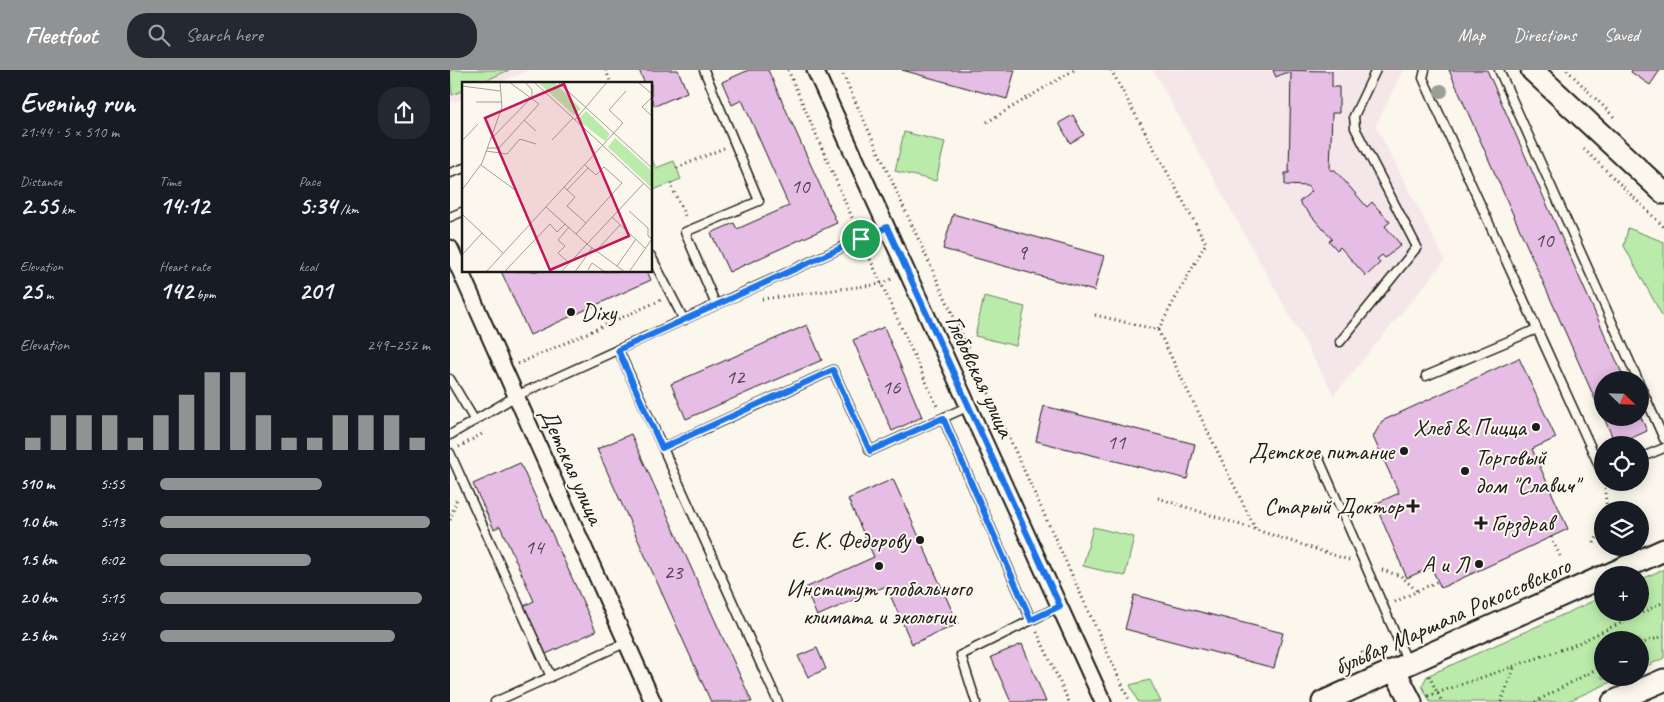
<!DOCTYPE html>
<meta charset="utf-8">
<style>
:root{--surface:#171b24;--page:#242831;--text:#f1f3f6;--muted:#9ea1a6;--accent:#919294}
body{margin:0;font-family:Caveat,sans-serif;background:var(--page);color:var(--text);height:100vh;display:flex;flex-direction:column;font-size:19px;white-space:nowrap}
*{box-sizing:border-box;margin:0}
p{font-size:16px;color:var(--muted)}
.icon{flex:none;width:28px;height:28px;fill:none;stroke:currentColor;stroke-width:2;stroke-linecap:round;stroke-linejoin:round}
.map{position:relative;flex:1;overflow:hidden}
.drawer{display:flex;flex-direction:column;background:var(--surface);width:450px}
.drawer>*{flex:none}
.needle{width:32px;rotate:113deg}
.buttons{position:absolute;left:1144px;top:301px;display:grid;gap:10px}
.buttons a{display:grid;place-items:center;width:55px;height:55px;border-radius:50%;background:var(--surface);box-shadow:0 2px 12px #0003;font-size:25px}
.pin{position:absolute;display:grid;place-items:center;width:42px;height:42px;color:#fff;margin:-21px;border:2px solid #fff;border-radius:50%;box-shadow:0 1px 5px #0007}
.round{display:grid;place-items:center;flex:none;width:52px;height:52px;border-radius:20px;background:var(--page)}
.overview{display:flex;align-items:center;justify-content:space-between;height:85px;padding:0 20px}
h1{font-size:28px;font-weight:700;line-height:38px}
.figures{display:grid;grid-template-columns:repeat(3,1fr);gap:8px;height:85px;padding:5px 20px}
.figures div{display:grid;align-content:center}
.figures b{font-size:25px;font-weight:700}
.figures small{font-size:14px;font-weight:400}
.figures p{font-size:14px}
.chart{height:140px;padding:10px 20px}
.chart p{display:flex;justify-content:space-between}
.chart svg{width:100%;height:90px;margin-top:5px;stroke:var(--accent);stroke-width:6}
ul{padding:0 20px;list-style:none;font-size:16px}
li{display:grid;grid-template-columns:80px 60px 1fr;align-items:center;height:38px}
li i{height:12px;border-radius:6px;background:var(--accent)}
header{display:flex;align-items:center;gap:30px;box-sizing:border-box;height:70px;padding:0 25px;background:var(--accent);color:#fff}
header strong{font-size:24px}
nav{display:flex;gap:28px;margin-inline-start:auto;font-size:18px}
.search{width:350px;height:45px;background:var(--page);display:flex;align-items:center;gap:12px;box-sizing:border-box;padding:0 18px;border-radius:20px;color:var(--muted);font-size:19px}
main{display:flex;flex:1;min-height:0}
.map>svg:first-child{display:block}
.built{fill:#f5e6ea}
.green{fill:#baebaa;stroke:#6b8463}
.building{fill:#e6bde4;stroke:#1c1c1c}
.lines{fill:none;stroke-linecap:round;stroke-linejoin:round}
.lane-casing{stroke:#1c1c1c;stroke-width:11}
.street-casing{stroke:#1c1c1c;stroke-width:19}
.secondary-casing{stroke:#1c1c1c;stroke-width:25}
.path{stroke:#1c1c1c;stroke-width:3;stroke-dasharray:1 4;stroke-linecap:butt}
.lane{stroke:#fbf7ec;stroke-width:8}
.street{stroke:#fbf7ec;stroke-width:15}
.secondary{stroke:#fbf7ec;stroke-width:21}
.tree{fill:#9aa191}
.route-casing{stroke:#fff;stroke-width:10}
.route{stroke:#1a73e8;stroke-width:6}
.poi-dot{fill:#1c1c1c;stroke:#fbf7ec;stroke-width:2}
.labels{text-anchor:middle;stroke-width:4;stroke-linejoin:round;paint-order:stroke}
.number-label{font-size:21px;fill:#4e444e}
.poi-label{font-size:24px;fill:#1c1c1c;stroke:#fbf7ec;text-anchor:end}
.street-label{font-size:24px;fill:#1c1c1c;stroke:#fbf7ec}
.inset-road{fill:none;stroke:#a29f99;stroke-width:1}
.view{fill:#c2185b;fill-opacity:0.15;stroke:#c2185b;stroke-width:2.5}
.inset-edge{fill:none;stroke:#1c1c1c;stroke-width:2.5}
</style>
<header>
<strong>Fleetfoot</strong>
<div class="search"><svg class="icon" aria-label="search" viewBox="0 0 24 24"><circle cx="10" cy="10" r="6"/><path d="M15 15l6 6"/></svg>Search here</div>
<nav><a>Map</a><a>Directions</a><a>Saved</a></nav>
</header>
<main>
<section class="drawer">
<div class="overview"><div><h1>Evening run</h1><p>21:44 · 5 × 510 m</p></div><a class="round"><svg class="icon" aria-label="share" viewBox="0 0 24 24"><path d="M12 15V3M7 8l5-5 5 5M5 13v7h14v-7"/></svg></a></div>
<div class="figures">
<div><p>Distance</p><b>2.55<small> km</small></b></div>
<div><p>Time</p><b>14:12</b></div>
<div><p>Pace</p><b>5:34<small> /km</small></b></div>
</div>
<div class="figures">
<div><p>Elevation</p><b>25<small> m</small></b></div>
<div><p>Heart rate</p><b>142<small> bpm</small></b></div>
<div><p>kcal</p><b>201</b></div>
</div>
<div class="chart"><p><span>Elevation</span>249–252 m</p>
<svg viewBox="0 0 160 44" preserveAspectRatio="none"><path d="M5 44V38M15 44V27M25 44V27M35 44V27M45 44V38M55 44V27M65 44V17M75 44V6M85 44V6M95 44V27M105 44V38M115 44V38M125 44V27M135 44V27M145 44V27M155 44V38"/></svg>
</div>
<ul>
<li><b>510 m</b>5:55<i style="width:60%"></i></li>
<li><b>1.0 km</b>5:13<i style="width:100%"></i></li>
<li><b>1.5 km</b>6:02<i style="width:56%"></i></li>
<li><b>2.0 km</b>5:15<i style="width:97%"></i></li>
<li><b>2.5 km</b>5:24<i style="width:87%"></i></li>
</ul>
</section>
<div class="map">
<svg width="1214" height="632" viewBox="0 0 1214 632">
<rect width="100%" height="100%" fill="#fbf7ec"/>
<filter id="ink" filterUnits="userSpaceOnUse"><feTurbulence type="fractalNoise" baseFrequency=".02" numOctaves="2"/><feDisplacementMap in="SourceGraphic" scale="10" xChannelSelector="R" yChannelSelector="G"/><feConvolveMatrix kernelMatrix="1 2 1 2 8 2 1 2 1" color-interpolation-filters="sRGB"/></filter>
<g filter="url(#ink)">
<path class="built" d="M0,0H79L46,14H14V28L0,33Z
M703,0H953L926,56L995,190L884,325Z"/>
<path class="green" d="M0,0H59L28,14H14V20L2,25Z
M454,62L495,72L486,111L445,101Z
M201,88L206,98L224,91L231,109L201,121Z
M1178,158L1214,172V249L1174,176Z
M534,227L575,237L566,276L525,266Z
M643,457L684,467L675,506L633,496Z
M1214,499V588L1190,599V570H1152V608H1170L1116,632H980L972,616L977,606L1152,527V542H1190V510Z
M700,610L711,632H688L680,615Z"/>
<path class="building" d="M189,0H228L237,22L205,36L201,28V14H195Z
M299,0H318L387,153L279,202L261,163L284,153L287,159L339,136L292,30L282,35L272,12Z
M452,0H565L557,29Z
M823,0L882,1V17H889V43H882L880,100H885L917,137L922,132L940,152L935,156L951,175L935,188L932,185L927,189L930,193L916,206L890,177L887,180L879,171L882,169L849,132L862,121L857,116L835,115V103H839L841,3H834L826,7Z
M999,0H1037L1175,310H1152V345Z
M1182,0H1210L1200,15L1181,2Z
M623,45L634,65L620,73L609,53Z
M503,144L654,186L644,221L493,179Z
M51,201H197L201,210L80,265Z
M357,255L372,290L236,349L221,314Z
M434,257L472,347L442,361L403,270Z
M1069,288L1106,368L1082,379L1118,459L991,518L981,497L957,508L925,434L949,423L923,367L932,351Z
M594,336L745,374L737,409L586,371Z
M1190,345L1197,361L1166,375L1154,348H1190Z
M181,364L253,524L302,632H261L147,379Z
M70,393L146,561L96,584L74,536L84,531L50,456L44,459L23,414Z
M443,409L508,554L462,574L436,516L367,546L355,518L424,487L398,429Z
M684,525L833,563L824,598L675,559Z
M572,574L581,596L596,632H561L541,587Z
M367,578L376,599L358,607L348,586Z"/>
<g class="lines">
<defs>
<path id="lane" d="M254,0L309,131L235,162L266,235
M975,0L973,8L1152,402
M1049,0L1188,310
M0,103L14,98
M0,147L14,141
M201,186L234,250
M890,272L967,177L905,58L904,46L926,0
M168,279L328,632
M976,306L1087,259
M0,309L25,351
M1190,315L1214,369
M493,348L581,550
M0,365L66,326L437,157
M213,378L383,300L420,381L519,336
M0,383L101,607
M1190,388L1214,378
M869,389L958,593
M45,632L177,572
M526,632L511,585L610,536"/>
<path id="street" d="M365,0L653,632
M0,178L203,632"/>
<path id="secondary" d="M1082,0L1214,123
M1158,505L1214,480
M945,601L961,632
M873,632L1152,507
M1163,632L1214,610"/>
</defs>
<use href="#lane" class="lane-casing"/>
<use href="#street" class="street-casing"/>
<use href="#secondary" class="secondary-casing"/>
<path class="path" d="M156,0L161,14
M338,0L407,159
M391,0L680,632
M661,0L756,173L708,260
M1117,0L1165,48
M537,52L624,0
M1134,79L1214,157
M227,98L274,78
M220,113L236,148
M416,180L487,336
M312,229L431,214L444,208
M645,245L708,260L806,460
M68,294L211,230
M9,377L32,364
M1154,413L1157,440
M708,428L899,490
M0,450L7,428
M1101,467L1111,488
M1144,473L1152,457
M932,500L951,506L967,521
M945,532L988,511
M587,562L619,632
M1190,574L1214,566
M912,582L917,593
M979,606L992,632
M978,626L1122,576L1214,532
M1051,632L1065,595
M1085,632L1152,596"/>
<use href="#lane" class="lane"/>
<use href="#street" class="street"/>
<use href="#secondary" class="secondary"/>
</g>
<circle class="tree" cx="991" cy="21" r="7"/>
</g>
<g class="lines" filter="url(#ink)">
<defs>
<path id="route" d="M437,157L610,536L581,550L493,348L420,381L383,300L212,378L168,280Z"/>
</defs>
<use href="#route" class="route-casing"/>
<use href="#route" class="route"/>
</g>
<g class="poi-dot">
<circle cx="121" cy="242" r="5"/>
<circle cx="1086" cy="357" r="5"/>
<circle cx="954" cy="381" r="5"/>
<circle cx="1015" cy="401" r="5"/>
<path d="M960.5 428.5h5v5h5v5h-5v5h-5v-5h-5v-5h5z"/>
<path d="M1028.5 445.5h5v5h5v5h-5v5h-5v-5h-5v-5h5z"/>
<circle cx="470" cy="470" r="5"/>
<circle cx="1029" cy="494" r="5"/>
<circle cx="429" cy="496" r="5"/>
</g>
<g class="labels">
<g class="number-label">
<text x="350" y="123">10</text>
<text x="1094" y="177">10</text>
<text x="572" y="189">9</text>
<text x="285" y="314">12</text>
<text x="441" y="324">16</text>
<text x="666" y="379">11</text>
<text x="84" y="484">14</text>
<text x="223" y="509">23</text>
</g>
<g class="poi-label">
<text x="131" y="250" text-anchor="start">Dixy</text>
<text x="1076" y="365">Хлеб &amp; Пицца</text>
<text x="944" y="389">Детское питание</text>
<text x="1025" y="395" text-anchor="start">Торговый<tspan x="1025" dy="28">дом "Славич"</tspan></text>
<text x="953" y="444">Старый Доктор</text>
<text x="1041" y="461" text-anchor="start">Горздрав</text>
<text x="460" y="478">Е. К. Федорову</text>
<text x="1019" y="502">А и Л</text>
<text x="429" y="526" text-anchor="middle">Институт глобального<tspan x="429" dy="28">климата и экологии</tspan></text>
</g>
<g class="street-label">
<text transform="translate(530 306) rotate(65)" y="8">Глебовская улица</text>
<text transform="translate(122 396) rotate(66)" y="8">Детская улица</text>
<text transform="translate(1002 546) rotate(-24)" y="8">бульвар Маршала Рокоссовского</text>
</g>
</g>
<g transform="translate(12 12)">
<rect width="190" height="190" fill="#fbf7ec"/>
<path d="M76,0H92L119,27L112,33ZM124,29L148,52L143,59L116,38ZM153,56L190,89V106L146,65Z" fill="#baebaa"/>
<path class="inset-road" d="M72,0L190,109M96,0L190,86M176,0L190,12M0,4L38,9M190,15L180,25L190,34M14,20H40M62,38L74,49M113,38L145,0M29,57L70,15V8L63,0M90,58L111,36M0,59L16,42M25,66H37L77,22L47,0M24,69L45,72L58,57L74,62M19,83L53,108M102,105L113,115L105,124L124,141M0,108L20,81L40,25L38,0M105,108L126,86M84,125L125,162L163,190M167,129L186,146V154L190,157M0,132L20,151M150,135L183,166M107,145L96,158L103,164L96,171L107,181M114,152L160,101L142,85L134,93L123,83M134,169L158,143M0,173L20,151L41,171M155,184L174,157M126,188L130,181L143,190M24,190L161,41L147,28L164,9M46,190L44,188L88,142L95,150L103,142M99,190L182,101M113,190L130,166M167,190L190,157"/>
<path class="view" d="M102,2L167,154L88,188L23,36Z"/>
<rect width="190" height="190" class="inset-edge"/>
</g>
</svg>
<div class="buttons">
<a><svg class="needle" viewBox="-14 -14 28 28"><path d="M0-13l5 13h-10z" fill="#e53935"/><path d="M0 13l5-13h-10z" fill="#9ea1a6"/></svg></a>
<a><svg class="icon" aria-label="locate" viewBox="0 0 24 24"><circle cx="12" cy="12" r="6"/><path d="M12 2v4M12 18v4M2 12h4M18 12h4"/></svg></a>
<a><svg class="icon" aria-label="layers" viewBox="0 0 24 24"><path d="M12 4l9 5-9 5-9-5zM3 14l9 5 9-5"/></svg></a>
<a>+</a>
<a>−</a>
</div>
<div class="pin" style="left:411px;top:169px;background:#1e9e55"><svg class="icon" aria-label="arrive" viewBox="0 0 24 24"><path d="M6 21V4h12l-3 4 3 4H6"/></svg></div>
</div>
</main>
